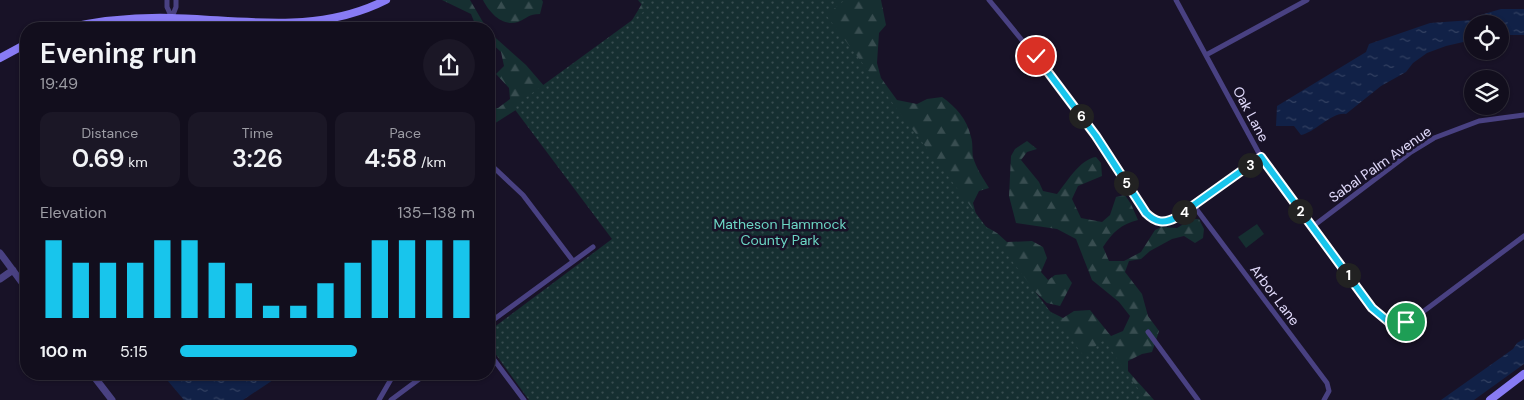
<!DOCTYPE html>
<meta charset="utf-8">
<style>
:root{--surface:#120e1d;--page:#1b1726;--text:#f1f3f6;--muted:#9c9ca4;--line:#312e3b;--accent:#18c5ec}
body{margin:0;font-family:"DM Sans",sans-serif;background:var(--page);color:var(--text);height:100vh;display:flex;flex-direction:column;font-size:19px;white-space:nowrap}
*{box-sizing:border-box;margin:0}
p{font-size:16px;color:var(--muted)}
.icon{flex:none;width:28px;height:28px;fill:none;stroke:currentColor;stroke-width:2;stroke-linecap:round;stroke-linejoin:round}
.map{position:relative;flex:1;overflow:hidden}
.panel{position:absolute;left:20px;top:22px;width:475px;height:358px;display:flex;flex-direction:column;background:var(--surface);border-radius:20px;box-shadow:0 1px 4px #0004,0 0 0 1px var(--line)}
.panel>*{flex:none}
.tools{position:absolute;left:1464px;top:15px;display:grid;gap:10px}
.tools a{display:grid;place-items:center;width:45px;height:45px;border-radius:50%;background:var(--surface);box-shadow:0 1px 4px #0004,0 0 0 1px var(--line);font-size:25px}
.pin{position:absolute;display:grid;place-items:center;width:42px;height:42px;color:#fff;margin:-21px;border:2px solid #fff;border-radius:50%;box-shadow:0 1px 5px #0007}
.km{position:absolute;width:25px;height:25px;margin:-12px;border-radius:50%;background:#222;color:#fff;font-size:14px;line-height:25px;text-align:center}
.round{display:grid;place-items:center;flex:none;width:52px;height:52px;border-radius:26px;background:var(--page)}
.head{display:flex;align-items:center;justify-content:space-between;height:85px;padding:0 20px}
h1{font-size:28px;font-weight:600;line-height:38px}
.metrics{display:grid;grid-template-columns:repeat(3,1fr);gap:8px;height:85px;padding:5px 20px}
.metrics div{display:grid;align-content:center;border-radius:12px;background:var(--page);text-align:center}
.metrics b{font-size:25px;font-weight:600}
.metrics small{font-size:14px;font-weight:400}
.metrics p{font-size:14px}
.chart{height:140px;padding:10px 20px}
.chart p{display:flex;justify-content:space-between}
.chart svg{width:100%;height:90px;margin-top:5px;stroke:var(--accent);stroke-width:6}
ul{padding:0 20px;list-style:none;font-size:16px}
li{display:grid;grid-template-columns:80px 60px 1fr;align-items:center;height:38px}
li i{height:12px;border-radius:6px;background:var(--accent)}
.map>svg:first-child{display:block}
.grass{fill:#162f31}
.forest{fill:url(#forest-firs)}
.park{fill:url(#park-dots)}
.water{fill:url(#water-ripples)}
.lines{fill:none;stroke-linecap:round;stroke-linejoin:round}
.minor{stroke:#494182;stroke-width:5}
.tertiary{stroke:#494182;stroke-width:7}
.secondary{stroke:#887bf4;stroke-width:8}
.route-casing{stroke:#fff;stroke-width:10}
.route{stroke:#18c5ec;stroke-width:6}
.labels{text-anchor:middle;stroke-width:5;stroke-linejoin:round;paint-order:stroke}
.street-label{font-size:14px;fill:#e2dbfc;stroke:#181227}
.park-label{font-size:14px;fill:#6cd7c5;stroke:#181227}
</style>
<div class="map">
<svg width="1524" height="400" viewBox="0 0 1524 400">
<defs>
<pattern id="forest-firs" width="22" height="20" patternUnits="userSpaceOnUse" patternTransform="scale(1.25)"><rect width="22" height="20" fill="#162f31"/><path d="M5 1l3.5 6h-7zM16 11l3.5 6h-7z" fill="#384d50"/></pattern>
<pattern id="park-dots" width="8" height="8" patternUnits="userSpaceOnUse" patternTransform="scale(1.25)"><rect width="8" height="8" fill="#162f31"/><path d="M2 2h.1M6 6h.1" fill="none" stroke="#384d50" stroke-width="1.8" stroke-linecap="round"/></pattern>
<pattern id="water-ripples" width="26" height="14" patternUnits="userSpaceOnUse" patternTransform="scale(1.25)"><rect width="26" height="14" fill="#112147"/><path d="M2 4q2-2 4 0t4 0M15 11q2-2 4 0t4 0" fill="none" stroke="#334162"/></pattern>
</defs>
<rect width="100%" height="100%" fill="#181227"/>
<path class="grass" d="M1257,224L1264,234L1246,248L1238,237Z"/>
<path class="forest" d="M442,0H470L487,29H477L471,14Z
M483,0H542L543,2L540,14C528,14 528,18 518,22C502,27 489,12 483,0Z
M642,0H881L886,25L879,33L877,63L881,78L897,100L917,104L927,99L942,97C956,107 967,119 971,137C973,143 972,150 973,157C976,168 983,178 989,188L979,191L973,203L978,222L997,233L1007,242L1032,241L1043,247L1047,258L1041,272L1048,280L1055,275L1066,274L1072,283L1060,306L1047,303L1025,282L1043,308L1063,318L1074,311L1090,310L1111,336L1123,331L1130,316L1119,302L1092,280L1076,239L1057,229L1016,223L1009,196L1011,156L1015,149L1027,141L1037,149L1027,152L1021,160L1039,182L1043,191L1057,194C1067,182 1080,159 1096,157L1101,163L1102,176L1078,186L1072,199L1081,218L1102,222L1110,215L1116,197L1125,195L1131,204L1138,220C1121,224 1112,233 1103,247L1109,261H1124L1141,252L1155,230L1161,227L1177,228L1192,219H1199L1204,229L1203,238L1195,243L1184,236L1172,239L1150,251L1141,259L1129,261L1125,272L1142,294L1148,316L1159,331L1152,352L1142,354L1128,361V371L1154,400H1043L615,242L519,108L489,127V108H498L510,99L509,88L496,74L504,66L501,52L489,41V32L526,65L545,87L625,32L643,2Z"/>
<path class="park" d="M638,0H845L826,15L1083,355L1104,340L1146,400H529L489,345V331L612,239L513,107L646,10Z"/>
<path class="water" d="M1501,9H1524V35H1500V24H1472V40L1446,46L1427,53L1413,63L1406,72L1381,86L1346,114C1333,111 1314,133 1301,135L1294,126H1276L1277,106L1366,52L1369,44L1430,23L1472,20L1477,16Z
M1524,339V364L1474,400H1441L1513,349L1517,343Z
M162,374H282L243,400H184Z"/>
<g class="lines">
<path class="minor" d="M167,0V7L172,18
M989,0C1026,45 1062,88 1095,136C1113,161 1128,187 1146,213C1156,223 1164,224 1177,217L1261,157
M1176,0L1261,157L1372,308C1385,323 1398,327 1416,317L1524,236
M172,17L176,7V0
M139,19L144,29
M1206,55L1307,0
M489,163L523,195L573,261
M1194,206L1327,383L1329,391L1324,400
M1312,227L1411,152L1434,138L1479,121L1524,115
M489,323L593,247
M1148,332L1198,400
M489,353L524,400
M379,400L394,374
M391,400L426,374"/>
<path class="tertiary" d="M0,253L26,288
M0,279L13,270
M92,374L112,400"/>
<path class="secondary" d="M62,29C97,21 136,17 172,18C245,20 317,35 386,0
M0,58L26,44
M1490,400L1524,374"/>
</g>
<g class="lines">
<defs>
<path id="route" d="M1036,56L1096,136L1146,213C1156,223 1164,224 1177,217L1261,157L1372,308L1390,323L1406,322"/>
</defs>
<use href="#route" class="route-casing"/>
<use href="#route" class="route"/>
</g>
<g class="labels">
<g class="street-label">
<text transform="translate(1251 114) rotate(62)" y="5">Oak Lane</text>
<text transform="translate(1380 164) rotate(-35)" y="5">Sabal Palm Avenue</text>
<text transform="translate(1275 295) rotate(53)" y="5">Arbor Lane</text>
</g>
<g class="park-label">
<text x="780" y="229">Matheson Hammock<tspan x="780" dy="16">County Park</tspan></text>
</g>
</g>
</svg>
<div class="tools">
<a><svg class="icon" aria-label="locate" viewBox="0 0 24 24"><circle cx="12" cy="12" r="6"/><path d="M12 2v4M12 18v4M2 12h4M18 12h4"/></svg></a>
<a><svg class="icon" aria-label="layers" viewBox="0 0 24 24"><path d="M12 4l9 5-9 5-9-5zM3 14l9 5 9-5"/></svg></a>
</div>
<div class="pin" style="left:1406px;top:322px;background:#1e9e55"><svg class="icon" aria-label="arrive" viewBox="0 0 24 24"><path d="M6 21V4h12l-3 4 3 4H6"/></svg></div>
<div class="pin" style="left:1036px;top:56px;background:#d93025"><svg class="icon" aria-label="check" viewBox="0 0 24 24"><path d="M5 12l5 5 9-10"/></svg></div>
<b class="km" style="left:1348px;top:275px">1</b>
<b class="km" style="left:1300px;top:211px">2</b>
<b class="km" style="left:1250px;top:165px">3</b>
<b class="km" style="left:1184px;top:212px">4</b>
<b class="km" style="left:1126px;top:183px">5</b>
<b class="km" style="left:1081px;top:116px">6</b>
<section class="panel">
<div class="head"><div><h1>Evening run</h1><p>19:49</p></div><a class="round"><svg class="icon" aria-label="share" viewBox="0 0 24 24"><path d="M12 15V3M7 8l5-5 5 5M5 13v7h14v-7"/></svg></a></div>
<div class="metrics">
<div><p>Distance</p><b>0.69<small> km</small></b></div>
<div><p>Time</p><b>3:26</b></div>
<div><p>Pace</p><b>4:58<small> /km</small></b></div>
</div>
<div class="chart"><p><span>Elevation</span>135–138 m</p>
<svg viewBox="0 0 160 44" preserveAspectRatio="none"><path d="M5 44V6M15 44V17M25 44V17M35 44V17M45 44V6M55 44V6M65 44V17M75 44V27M85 44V38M95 44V38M105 44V27M115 44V17M125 44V6M135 44V6M145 44V6M155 44V6"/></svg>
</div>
<ul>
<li><b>100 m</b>5:15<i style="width:60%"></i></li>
</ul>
</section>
</div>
